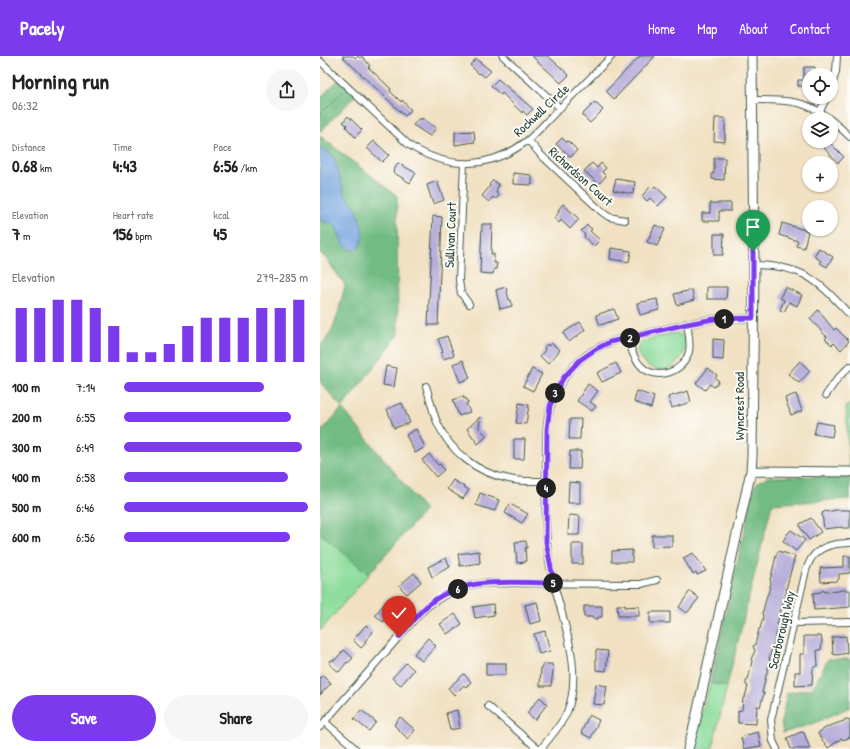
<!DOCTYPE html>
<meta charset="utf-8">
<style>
:root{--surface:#fff;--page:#f6f6f6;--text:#222;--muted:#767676;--accent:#7c3aed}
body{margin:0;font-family:"Patrick Hand",sans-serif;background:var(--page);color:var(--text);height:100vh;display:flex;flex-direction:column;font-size:15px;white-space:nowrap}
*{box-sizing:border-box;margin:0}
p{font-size:13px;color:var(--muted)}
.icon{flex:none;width:22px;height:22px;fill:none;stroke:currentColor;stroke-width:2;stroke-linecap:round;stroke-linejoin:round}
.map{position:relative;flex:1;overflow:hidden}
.side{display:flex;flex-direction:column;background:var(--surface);width:320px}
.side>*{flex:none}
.buttons{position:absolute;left:482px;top:12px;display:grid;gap:8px}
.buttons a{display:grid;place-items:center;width:36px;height:36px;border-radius:50%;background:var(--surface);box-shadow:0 1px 3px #0004;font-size:20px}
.pin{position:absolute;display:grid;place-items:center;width:34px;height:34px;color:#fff;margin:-41px -17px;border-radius:50% 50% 50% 0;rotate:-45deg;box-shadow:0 0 4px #0007}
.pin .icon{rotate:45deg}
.km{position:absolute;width:20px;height:20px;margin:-10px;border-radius:50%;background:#222;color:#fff;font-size:11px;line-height:20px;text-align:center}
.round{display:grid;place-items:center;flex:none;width:42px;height:42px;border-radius:21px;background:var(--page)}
.summary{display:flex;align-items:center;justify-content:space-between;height:68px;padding:0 12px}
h1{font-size:22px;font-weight:700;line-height:30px}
.figures{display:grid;grid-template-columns:repeat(3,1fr);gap:6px;height:68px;padding:4px 12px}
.figures div{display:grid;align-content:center}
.figures b{font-size:17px;font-weight:700}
.figures small{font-size:11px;font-weight:400}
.figures p{font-size:11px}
.chart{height:112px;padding:8px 12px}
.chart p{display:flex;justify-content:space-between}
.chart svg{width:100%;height:72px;margin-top:4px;stroke:var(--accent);stroke-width:6}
.primary-button{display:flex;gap:8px;margin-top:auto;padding:8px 12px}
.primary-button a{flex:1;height:46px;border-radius:24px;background:var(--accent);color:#fff;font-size:16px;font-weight:700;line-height:46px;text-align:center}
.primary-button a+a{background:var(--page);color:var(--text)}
ul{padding:0 12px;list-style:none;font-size:13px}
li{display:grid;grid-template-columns:64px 48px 1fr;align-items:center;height:30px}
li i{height:10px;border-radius:5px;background:var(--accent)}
header{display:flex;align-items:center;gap:24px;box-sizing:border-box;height:56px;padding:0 20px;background:var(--accent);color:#fff}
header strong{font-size:19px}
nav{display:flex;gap:22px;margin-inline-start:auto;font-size:14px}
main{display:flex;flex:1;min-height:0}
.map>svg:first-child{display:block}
.green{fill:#8ddd9c;stroke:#568d68}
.forest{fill:#72bc84;stroke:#487c5c}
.water{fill:#76a4df;stroke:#4a708a}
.building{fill:#b5abd9}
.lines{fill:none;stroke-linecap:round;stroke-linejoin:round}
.street-casing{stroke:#3e5649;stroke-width:8}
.secondary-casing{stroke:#3e5649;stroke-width:11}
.path{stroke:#3e5649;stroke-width:1;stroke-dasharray:1 3;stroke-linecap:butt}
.street{stroke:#fff;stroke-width:6}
.secondary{stroke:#fff;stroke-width:9}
.route-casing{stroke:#fff;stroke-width:8}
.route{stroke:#7c3aed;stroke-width:5}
.labels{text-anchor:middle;stroke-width:4;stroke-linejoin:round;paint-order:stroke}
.street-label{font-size:13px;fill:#1f3d34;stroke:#fdfcf7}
</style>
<header>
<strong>Pacely</strong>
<nav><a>Home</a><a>Map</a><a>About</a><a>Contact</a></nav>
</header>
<main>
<section class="side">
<div class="summary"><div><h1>Morning run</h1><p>06:32</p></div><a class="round"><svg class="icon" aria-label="share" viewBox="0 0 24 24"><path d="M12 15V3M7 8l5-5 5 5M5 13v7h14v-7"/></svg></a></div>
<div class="figures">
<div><p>Distance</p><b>0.68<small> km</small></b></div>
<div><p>Time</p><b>4:43</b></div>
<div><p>Pace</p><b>6:56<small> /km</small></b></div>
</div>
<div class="figures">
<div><p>Elevation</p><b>7<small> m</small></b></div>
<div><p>Heart rate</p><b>156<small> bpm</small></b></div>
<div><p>kcal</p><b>45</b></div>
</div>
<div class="chart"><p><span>Elevation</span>279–285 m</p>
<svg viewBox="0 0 160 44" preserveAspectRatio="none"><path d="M5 44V11M15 44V11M25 44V6M35 44V6M45 44V11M55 44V22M65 44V38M75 44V38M85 44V33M95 44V22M105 44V17M115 44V17M125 44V17M135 44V11M145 44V11M155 44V6"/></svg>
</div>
<ul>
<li><b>100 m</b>7:14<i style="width:76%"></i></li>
<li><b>200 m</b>6:55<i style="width:91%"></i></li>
<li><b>300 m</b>6:49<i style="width:97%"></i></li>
<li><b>400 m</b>6:58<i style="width:89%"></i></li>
<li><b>500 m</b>6:46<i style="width:100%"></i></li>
<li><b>600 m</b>6:56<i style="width:90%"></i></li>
</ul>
<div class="primary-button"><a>Save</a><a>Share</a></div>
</section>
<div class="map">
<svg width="530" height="693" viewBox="0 0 530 693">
<rect width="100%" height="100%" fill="#fdfcf7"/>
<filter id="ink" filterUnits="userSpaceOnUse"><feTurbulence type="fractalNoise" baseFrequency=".025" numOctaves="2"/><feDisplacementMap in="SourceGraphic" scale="8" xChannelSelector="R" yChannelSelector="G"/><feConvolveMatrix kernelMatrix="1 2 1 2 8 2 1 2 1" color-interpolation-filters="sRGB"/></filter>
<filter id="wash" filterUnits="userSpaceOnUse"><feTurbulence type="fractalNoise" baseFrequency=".012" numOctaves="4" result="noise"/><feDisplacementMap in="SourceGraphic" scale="16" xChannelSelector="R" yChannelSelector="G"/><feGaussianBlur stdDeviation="0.9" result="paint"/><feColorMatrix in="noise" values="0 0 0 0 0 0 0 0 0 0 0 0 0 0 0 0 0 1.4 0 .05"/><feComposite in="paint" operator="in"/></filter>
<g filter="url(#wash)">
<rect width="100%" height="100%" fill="#f1e1c2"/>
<path class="green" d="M353,277C377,278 363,309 346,313C331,317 306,297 323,285Z
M530,349V416H529L526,350Z
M0,477L49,518L0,575Z
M390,627L407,630L392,693H372Z"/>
<path class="forest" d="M19,23L36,39L0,76V42Z
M0,80L77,140L78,280L22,352L105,454L49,518L0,477V377L22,352L0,326V290C16,275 20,249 25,229L7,204L0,197Z
M530,420V443L452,448L407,630L390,627L435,429L439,425L449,421Z
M508,603H530V651L495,667L463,677L461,666L467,637L493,632Z"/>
<path class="water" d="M0,91L8,96L14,102L24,137L37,154L42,172L43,183L38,193L30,194L23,188L15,169L0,164Z"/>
<g id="blocks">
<path class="building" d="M22,0H33L36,2L38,0L40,2L42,0L50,10L48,11L71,33L70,35L81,46L82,44L91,54L85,60Z
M212,0H228L249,19L241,27Z
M320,0H335L294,43L286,35Z
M156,3L171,15L165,21L160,17L159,18L150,9Z
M484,11H495V19H489V30H478V24H484Z
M178,23L213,53L207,59L203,55L202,57L182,37L181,39L171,30Z
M275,46L283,54L270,67L262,59Z
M28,60L42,74L35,81L26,71L27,69L23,66Z
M99,62L101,64L102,62L116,72L110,80L93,69Z
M395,62H405V86L394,85Z
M154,75L155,86L135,89V76Z
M242,82L246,86L248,85L257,94L251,101L236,88Z
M54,85L69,99L62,106L47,92Z
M510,87L524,101L518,107L504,92Z
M394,102H405L404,124L392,123V117H394Z
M78,107L96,117L90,127L73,116Z
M272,107L277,112L281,107L286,112L282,116L286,120L279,128L264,115Z
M193,117L212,119V129L193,128Z
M296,123L315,126L313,138L293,134Z
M173,124L179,129L176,134L177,135L176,137L179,139L176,143L173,141L169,146L162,140L170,130L169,129Z
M117,125L124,144L113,148L107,129Z
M335,130L347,141L338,150L330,142L327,145L322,140L330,131L332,133Z
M390,147H411V155H399V165H382V157H390Z
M243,148L259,163L250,173L241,164L239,167L234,162L240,155L238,154Z
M113,160L122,161L118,269H108Z
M462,167L488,175L484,192L476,190L478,185L459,179Z
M162,168H172L171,198H174V207H177L176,213H174L173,218L160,217Z
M267,169L272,173L270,175L280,184L274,190L264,181L265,179L261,175Z
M335,169L345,173L337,190L327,186Z
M394,178H404L403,199H394Z
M291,192L311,195L309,206L290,203Z
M499,192L513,201L507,211L500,207L501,205L494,200Z
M186,231L189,244H191L192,250L180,253L176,234Z
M387,231H407L406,243H387Z
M465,231L482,239L477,250L469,246L464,256L460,254L464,244L460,242Z
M372,234L374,244L357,249L354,238Z
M337,243L339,254L320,259L317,247Z
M294,253L298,263L280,269L276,259Z
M498,254L514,274L516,272L529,285L521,294L514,287L512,289L505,283L507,281L490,263Z
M260,266L265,274L249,286L243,277Z
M127,280L134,299L124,303L121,297L123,296L118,283Z
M393,283L404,284L403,304L393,303Z
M231,287L240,294L228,308L220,300L225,294L224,292L227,288L229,290Z
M143,304L150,322L140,326L133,308Z
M480,305L490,315L479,327L468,318Z
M296,307L301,317L282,326L277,317Z
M66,310L77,312L74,331L63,329Z
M388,312L397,319L395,322L399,325L394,331L390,328L385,334L376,327Z
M212,313L222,318L213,335L203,330Z
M268,328L278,335L270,346L276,350L272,355L257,345Z
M317,335L334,341L331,352L314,346Z
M368,335L371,346L352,352L348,341Z
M476,338L482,355L471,359L465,342Z
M143,340L144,343L146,342L148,347L146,348L150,356L139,360L133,344Z
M82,347L90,367L74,372L67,353Z
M199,347L209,349L206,368L196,367Z
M160,361L159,372L167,380L158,388L147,373Z
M250,363H261L260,383H249Z
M497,366L514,369L512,381L494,378Z
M96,373L105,391L95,397L86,379Z
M194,383H205L204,403H194Z
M250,395H261L260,413H249Z
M109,398L118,409L120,408L124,414L116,421L102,404Z
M133,424L149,434L143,443L127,433Z
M249,426L260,427V447H248Z
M160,437L179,444L175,455L156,449Z
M190,448L208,458L202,467L185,457Z
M516,454H530V472H522V471L504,473L502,457L506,455L507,456Z
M249,459L260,460L259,479H248Z
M491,462L501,476L489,484L480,471V468Z
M471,474L485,484L476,495L463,485L468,477Z
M332,479H352V490L332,491Z
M206,485L207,492H205L206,506L197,507L195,486Z
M252,488H263V508H252Z
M312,494V506H292V495Z
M159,495L160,507L140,510L138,498Z
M458,495L475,500L466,533L467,534L457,568L459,569L455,582L449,603H450L442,637H444L440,651L437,650L436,668L418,667V655L422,654L423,642L425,641L428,630L426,629V625L428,624L432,605L431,603L435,595L433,590L435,589L439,573H440L443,561L442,556L443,555L447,539L448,538L451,527L450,522L451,521L456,500V499Z
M373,497L386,515L377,519L376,516L373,518L363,502Z
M524,500H530V517L519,518V523L516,525L501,526L500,512L524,511Z
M126,502L130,511L118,517V518L112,521L108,511Z
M94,517L101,526L87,538L79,530Z
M503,534L505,536L519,535L520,534H530V551L494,554L493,537L501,536Z
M370,535L379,542L367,557L359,551Z
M68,543L76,550L63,566L55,559Z
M217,546L221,565L210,568L205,549Z
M173,548L174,559L155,562L153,551Z
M297,549H305V551L319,550V560H298Z
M264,550H282V561H278V563H273V561H264Z
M330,556H350V567H330Z
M135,558L142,568L127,578L120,568Z
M46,569L53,576L45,585L46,587L41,592L33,584Z
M225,575L230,595L219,598L214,578Z
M484,580H501L502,584L501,594H497L498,609L493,612L492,629L475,630V616H480V598H484Z
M526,580L527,597L517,599L513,598L512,581Z
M108,582L116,590L102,605L94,598Z
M24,594L33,602L28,607L27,606L19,616L10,609V606L11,604H15Z
M276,594L288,595L286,615L276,614Z
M86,607L94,614L81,629L72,622Z
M166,607H186V619H166Z
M223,608H232L233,615L231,630H220L221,612L223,611Z
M144,618L151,626L146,631L144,629L134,639L128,632Z
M3,619L11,627L0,639V622Z
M276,628L287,630L284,649L273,648Z
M220,641L227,648L215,664L207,657Z
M41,654L56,666L49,675L34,663Z
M137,654L140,672L130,674L126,657Z
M269,659L279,664L271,682L261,677Z
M80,661L95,674L88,683L74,669Z
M525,663H527L530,664V681L523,684L522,682L508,692L498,678L499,676L509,670L524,665Z
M438,676L441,690L424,693L421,682L423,680Z
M481,676L484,677L490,693H471L467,682Z"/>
</g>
</g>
<g filter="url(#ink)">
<use href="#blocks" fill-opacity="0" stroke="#3e5649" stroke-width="1"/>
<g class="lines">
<defs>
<path id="street" d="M183,0L240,52
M0,5L89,89C128,114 170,114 208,84C219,75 229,62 240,52C257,35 275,17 292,0
M511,32L516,16L517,0
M432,44C480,44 495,46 530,81
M500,55L507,41
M208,84L220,98L282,156L289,161L305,164
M144,107L139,225L141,237L149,248
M434,209C485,210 497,224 530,259
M308,282C311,292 313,302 321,310C336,326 365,316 369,295C371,286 368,276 367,267
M106,330C110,342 112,354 117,366C130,396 157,417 189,423C201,426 214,425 226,425
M506,339L518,322L530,310
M474,567L530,566
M168,650L218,693
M5,666L36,693
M0,671L99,558C118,540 139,529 166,527L311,528H321L337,524
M221,693C230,681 241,670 247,656C265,612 240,559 231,515C224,482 226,449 226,415C227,394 224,370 231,349C240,320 262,296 291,286C303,282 316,280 329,277C350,272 372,266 394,263C406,262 420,263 433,262
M457,693L453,685L451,664L486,514C488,509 490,503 494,499C503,489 517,487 530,487"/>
<path id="secondary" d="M431,415L530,416
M368,693L375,667L431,415L432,400L434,209L432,0"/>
</defs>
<use href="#street" class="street-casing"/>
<use href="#secondary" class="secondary-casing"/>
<path class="path" d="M0,58L23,36"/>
<use href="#street" class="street"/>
<use href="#secondary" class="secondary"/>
</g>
</g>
<g class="lines" filter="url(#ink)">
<defs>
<path id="route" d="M79,581C88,570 97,558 108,549C144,519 191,527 234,527L226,486L227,373L230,350L237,333L244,321L260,304L276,293L290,286L367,268L394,263L433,262V195"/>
</defs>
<use href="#route" class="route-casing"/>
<use href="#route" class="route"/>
</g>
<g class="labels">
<g class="street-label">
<text transform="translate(221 54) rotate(-43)" y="5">Rockwell Circle</text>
<text transform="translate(261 120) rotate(42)" y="5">Richardson Court</text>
<text transform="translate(130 179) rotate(-88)" y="5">Sullivan Court</text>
<text transform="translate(419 350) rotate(-90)" y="5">Wyncrest Road</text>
<text transform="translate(461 574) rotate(-77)" y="5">Scarborough Way</text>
</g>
</g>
</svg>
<div class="buttons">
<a><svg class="icon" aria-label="locate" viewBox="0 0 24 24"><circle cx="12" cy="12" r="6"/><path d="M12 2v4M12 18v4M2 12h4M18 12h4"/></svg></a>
<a><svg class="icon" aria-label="layers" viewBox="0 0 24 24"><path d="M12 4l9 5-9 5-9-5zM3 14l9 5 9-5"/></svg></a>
<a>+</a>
<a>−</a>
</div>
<div class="pin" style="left:433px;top:195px;background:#1e9e55"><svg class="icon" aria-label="arrive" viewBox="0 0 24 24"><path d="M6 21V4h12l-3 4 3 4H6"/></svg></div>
<div class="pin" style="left:79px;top:581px;background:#d93025"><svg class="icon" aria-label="check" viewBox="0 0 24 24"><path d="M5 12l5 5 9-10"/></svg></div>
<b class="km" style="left:404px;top:263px">1</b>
<b class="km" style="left:310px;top:282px">2</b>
<b class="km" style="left:235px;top:337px">3</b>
<b class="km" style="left:226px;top:432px">4</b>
<b class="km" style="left:233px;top:527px">5</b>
<b class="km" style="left:138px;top:533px">6</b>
</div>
</main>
